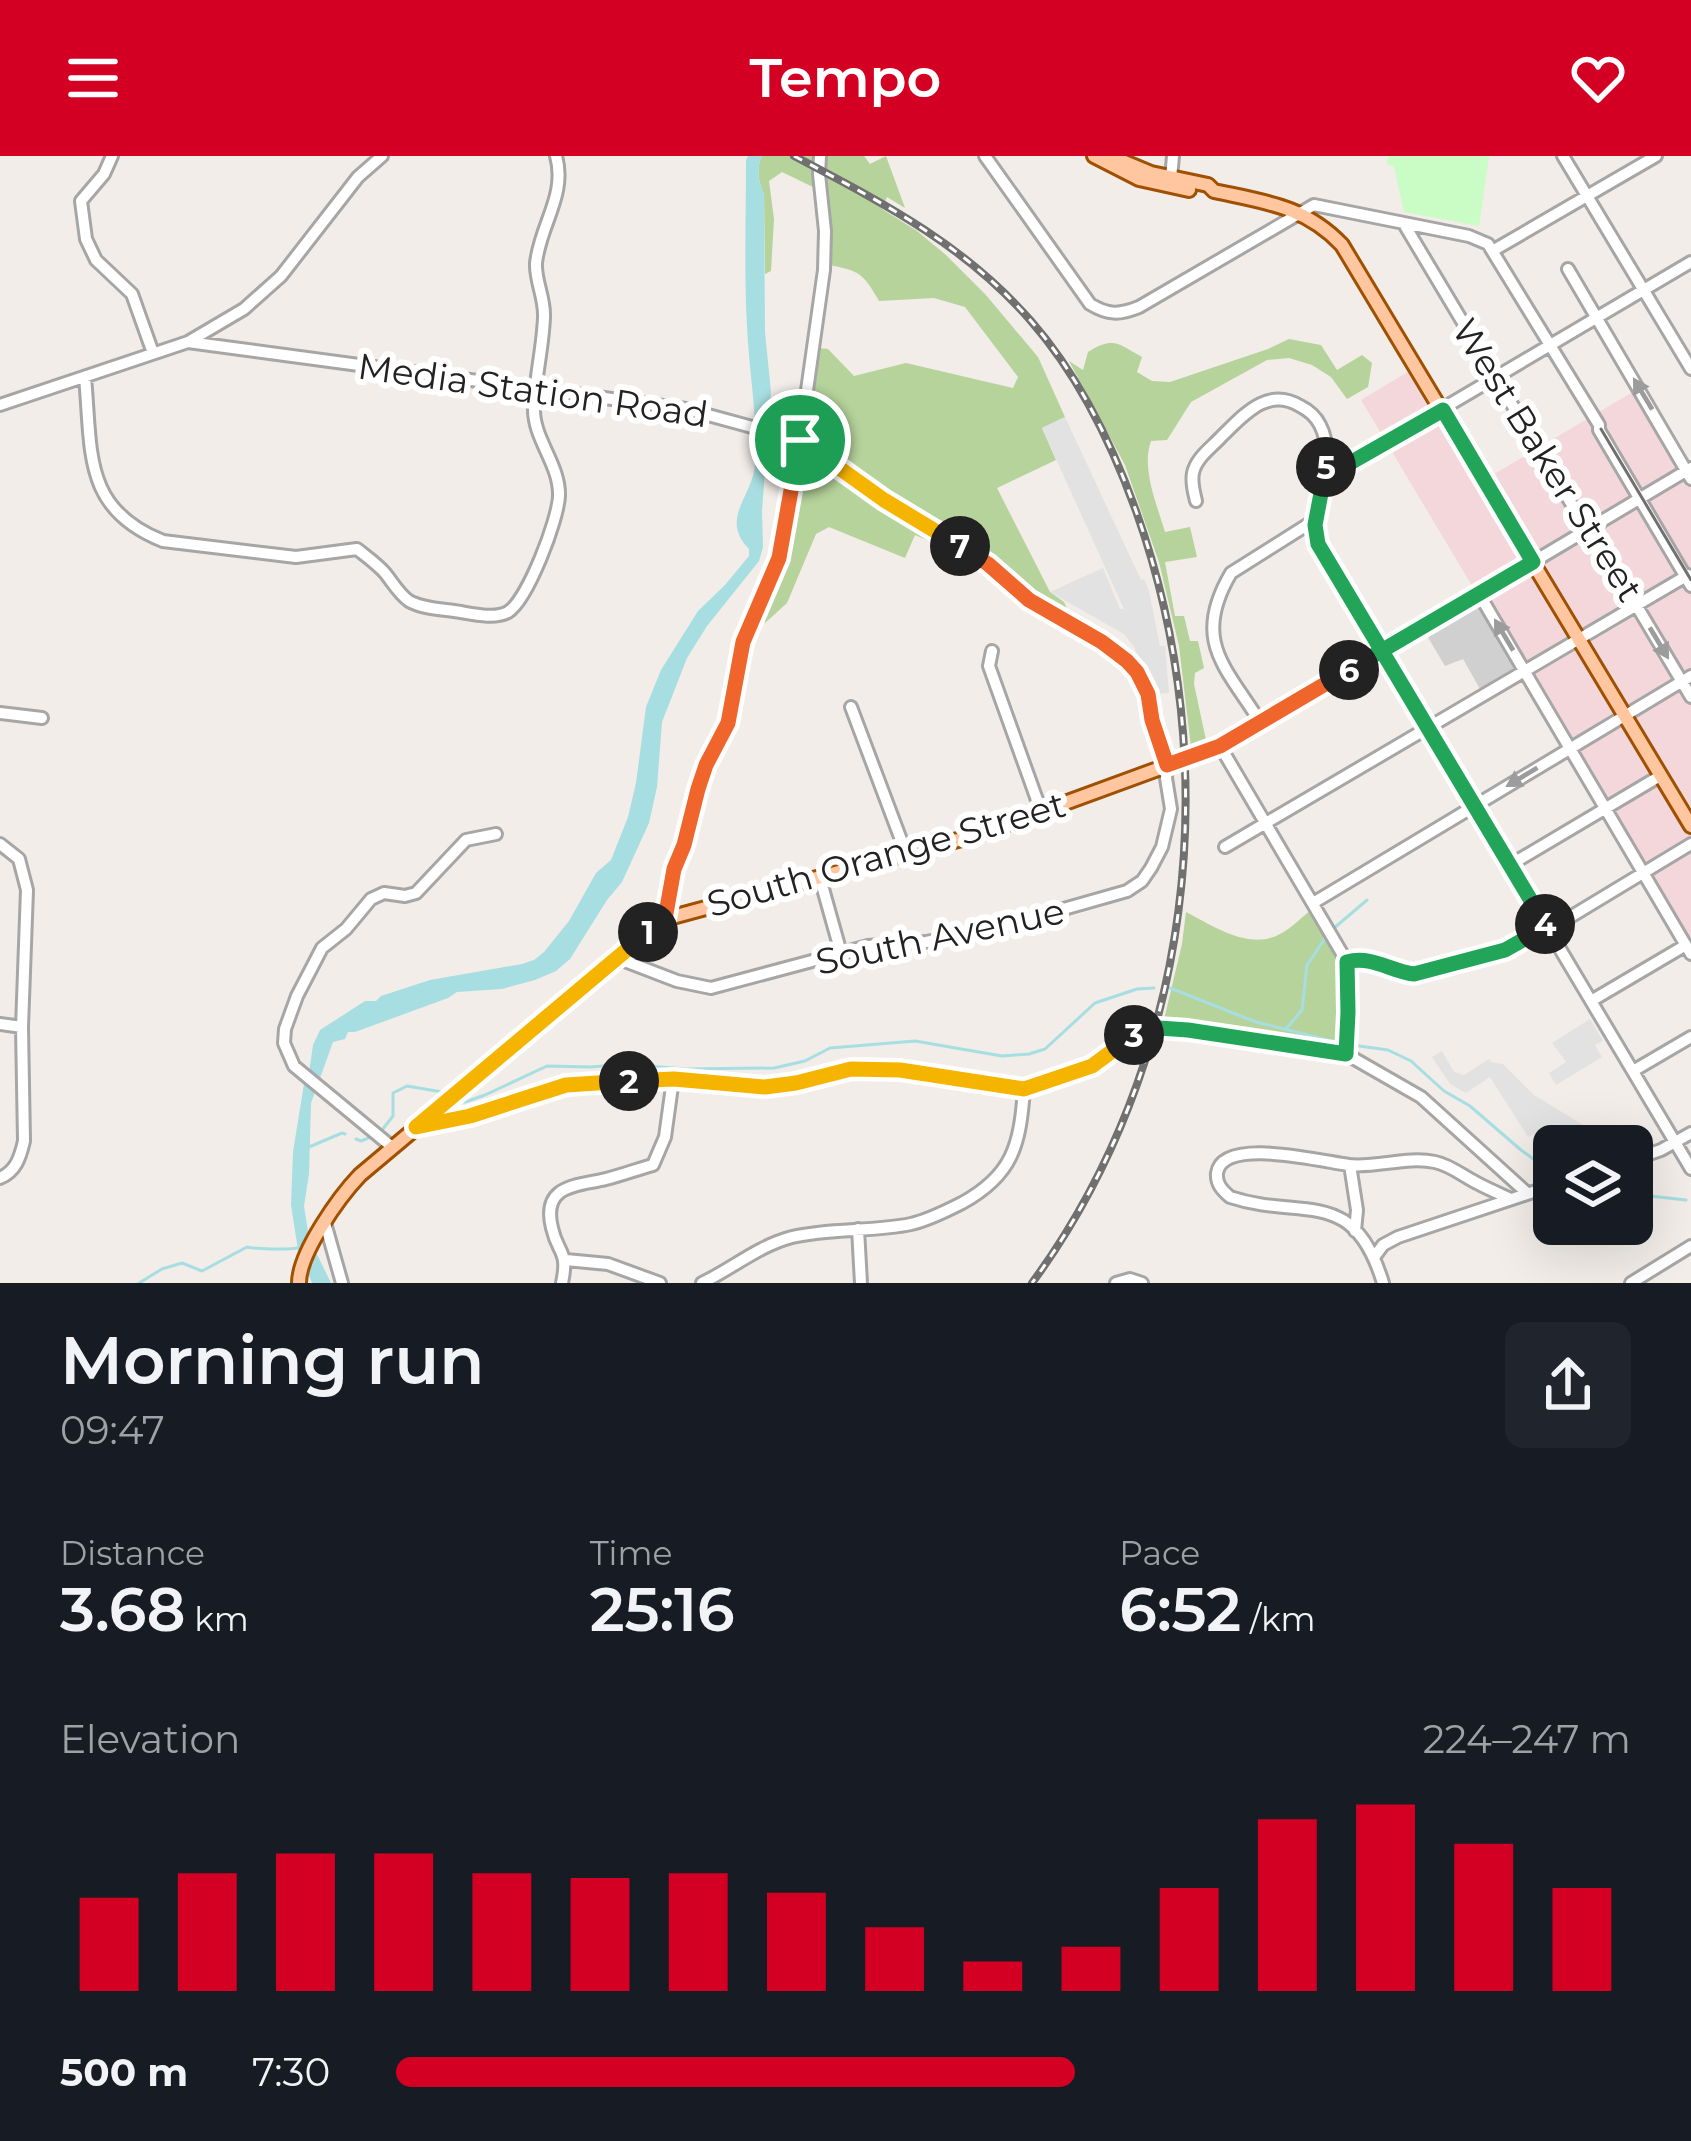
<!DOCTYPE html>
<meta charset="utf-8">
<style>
:root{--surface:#171b24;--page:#20242c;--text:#f1f3f6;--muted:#9ea1a6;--accent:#d30024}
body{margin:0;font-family:Montserrat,sans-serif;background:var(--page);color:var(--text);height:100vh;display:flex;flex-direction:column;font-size:45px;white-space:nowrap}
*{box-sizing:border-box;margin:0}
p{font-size:39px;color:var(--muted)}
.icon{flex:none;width:66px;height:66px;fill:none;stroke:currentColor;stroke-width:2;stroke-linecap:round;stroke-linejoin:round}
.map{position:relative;height:1127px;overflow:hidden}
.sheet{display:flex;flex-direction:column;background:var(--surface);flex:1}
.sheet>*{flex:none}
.tools{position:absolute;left:1533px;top:969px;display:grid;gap:24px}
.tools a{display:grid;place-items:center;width:120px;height:120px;border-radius:18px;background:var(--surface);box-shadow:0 12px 48px #0002;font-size:60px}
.pin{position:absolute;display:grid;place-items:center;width:102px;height:102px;color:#fff;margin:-51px;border:6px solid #fff;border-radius:50%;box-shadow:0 3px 12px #0007}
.km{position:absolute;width:60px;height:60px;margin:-30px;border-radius:50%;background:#222;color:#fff;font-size:33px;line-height:60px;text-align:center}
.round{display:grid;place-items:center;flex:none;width:126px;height:126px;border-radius:18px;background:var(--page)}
.overview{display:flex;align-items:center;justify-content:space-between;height:204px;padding:0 60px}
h1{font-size:66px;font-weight:600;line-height:90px}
.stats{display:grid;grid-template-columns:repeat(3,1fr);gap:18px;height:204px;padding:12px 60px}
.stats div{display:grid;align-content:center}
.stats b{font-size:60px;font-weight:600}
.stats small{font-size:33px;font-weight:400}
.stats p{font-size:33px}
.chart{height:336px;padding:24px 60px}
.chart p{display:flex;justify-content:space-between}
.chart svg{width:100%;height:216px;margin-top:12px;stroke:var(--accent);stroke-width:6}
ul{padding:0 60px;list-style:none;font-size:39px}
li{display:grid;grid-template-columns:192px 144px 1fr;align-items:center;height:90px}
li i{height:30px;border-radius:15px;background:var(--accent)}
header{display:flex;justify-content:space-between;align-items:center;height:156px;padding:0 60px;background:var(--accent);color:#fff;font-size:54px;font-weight:600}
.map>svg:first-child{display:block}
.commercial{fill:#f3d7db}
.religious{fill:#d0d0d0}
.forest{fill:#b5d39b}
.park{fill:#cafcc5}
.parking{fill:#e2e2e2}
.water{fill:#a7dee1}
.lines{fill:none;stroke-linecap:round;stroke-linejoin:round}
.stream{stroke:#a7dee1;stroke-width:3}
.minor-casing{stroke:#a6a6a6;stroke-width:16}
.major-casing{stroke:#9f5000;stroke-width:18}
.minor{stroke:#fff;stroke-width:10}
.major{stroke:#ffc6a0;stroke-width:12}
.tram{stroke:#707070;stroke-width:3}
.rail-casing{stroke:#707070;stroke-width:8}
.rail{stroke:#fff;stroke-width:3;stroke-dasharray:9;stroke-linecap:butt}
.major-bridge-casing{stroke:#9f5000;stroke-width:18;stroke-linecap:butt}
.major-bridge{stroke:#ffc6a0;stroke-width:12}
.oneway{fill:#9c9c9c}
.split-1-casing{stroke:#fff;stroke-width:24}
.split-2-casing{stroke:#fff;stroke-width:24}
.split-3-casing{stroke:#fff;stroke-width:24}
.split-4-casing{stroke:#fff;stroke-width:24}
.split-5-casing{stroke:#fff;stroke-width:24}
.split-6-casing{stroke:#fff;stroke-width:24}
.split-7-casing{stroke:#fff;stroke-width:24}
.split-8-casing{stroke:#fff;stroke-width:24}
.split-1{stroke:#f0652b;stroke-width:15}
.split-2{stroke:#f5b400;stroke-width:15}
.split-3{stroke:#f5b400;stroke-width:15}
.split-4{stroke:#22a559;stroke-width:15}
.split-5{stroke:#22a559;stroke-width:15}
.split-6{stroke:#22a559;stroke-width:15}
.split-7{stroke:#f0652b;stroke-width:15}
.split-8{stroke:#f5b400;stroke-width:15}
.labels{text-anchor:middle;stroke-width:12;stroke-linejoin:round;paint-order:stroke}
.street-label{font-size:36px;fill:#222;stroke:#fff}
</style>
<header><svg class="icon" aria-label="menu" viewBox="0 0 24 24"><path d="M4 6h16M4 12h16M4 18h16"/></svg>Tempo<svg class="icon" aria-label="heart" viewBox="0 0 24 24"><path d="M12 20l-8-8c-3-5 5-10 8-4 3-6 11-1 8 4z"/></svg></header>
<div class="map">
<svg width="1691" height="1127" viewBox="0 0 1691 1127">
<rect width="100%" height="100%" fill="#f2ede8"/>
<path class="commercial" d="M1416,211L1484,324L1643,230L1691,310V796L1361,244Z"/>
<path class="religious" d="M1479,446L1518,511L1480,533L1463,503L1445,510L1426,478Z"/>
<path class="forest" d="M762,0H816L815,32L782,16L769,25L774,63L771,115L765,118L764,38C758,26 756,12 762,0Z
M826,0H864L870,8L886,0L905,52L887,41L882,53L917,75L946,99L985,138L1038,201L1065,261L1042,272L1056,304L997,332L1050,436L1064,446L1073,466L1030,438L989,403L887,340L812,284L810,272L819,192L828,193L854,220L906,207L1013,232L1018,221L965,151L934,142L879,145C863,117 860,115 829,109L825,30Z
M1289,183L1321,189L1337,214L1362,199L1372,207L1368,231L1347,243L1331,221L1312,209L1289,202L1267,204L1191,246L1167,284L1151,285C1141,312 1157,349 1165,376L1190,371L1197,401L1165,406L1175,460H1184L1190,485H1198L1204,512L1195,517L1194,528L1206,584L1191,591L1179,490L1159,406L1125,309L1069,205L1083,214L1088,196C1114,180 1118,188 1142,201L1137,216L1152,225L1170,226L1268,193Z
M811,295L979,406L915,379L905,402L829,371L816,378L787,447L765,467L762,461L785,408L805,298Z
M1312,753L1347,806L1346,898L1162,872L1182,788L1186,756C1213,770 1250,795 1280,778C1292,772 1302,761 1312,753Z"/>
<path class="park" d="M1388,0H1489L1479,70L1404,56L1394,11L1387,8Z"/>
<path class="parking" d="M1065,261L1141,424L1144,423L1149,435L1160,490H1165L1169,537L1153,538L1134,491L1124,478L1050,436L1103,412L1120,453H1124L1042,272Z
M1590,863L1603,885L1595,889L1602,901L1556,929L1549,917L1566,906L1552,887Z
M1442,895L1454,916L1464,919L1489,903L1491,906L1503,908L1534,939L1593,975L1608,990H1577L1558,968L1528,981L1490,921L1466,937L1450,928L1432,901Z"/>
<path class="water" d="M748,0H762C756,12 758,26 764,38L765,176L771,236L762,355L763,391L759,405L707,470L687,502L662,566L657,631L649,667L622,726L607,744L570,803L556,815L535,824L502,833L457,836L448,842L355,876H348L345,883L333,886L311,947L309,1018L304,1050L309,1082L331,1127H312L298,1094L291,1049L293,996L304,928L309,917L313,889L320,874L365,845H376L381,840L430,824L522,808L534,804L544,796L569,765L596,717L611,704L628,661L636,627L646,551L661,514L698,455L725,429L749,400V393C719,362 753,341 755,308C758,263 749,216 747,170C744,115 746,59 746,4Z"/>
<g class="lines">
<path class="stream" d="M1333,773L1367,744
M1170,832L1256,866L1340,887
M1286,873L1302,854L1307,809L1326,781
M1352,889L1388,894L1411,905L1444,935L1470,950L1521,994L1554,1018
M458,945L465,946L485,939L547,910L591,911L625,908L684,913L774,912L805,905L830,892L915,885L1002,900L1029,898L1045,893L1095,847L1137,833L1154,832
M382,974L393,960V937L407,930L448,937
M356,983L361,985L371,981
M309,991L342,977L345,978
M1632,1029L1650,1040L1686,1044
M139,1127L162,1113L182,1107L202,1115L247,1091C255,1093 288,1094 297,1092"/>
<defs>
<path id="minor" d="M112,0L104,18L81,45L86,83L96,104L132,138L153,197
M985,0L1090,148C1108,159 1119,159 1139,151L1314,49L1469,80L1488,88L1599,269V274L1691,430
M1563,0L1691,213
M1171,22L1173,0
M1404,68L1614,419L1628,442L1638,452L1691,541
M1494,94L1656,0
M1568,113L1691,323
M188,186L686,253L800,284L884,344L988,408L1029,444L1047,456L1116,495L1137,516L1148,538L1152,564L1167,609L1166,622L1171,653L1162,691L1151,712L1142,725L1127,735L993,773L926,786L868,790L711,832L677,825L617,802
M85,221C92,295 82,353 163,385L296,401L357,393C367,401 377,408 385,417C393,427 399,438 409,445C421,452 439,453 454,455C469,457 494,464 508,456C528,443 558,364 559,340C560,308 533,283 534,252C535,222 543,191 544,161C545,142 535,125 536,107C540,69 567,39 556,0
M0,249L188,186L244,153L281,120L358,21L382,0
M1324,311L1339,312L1352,306L1691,106
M1196,345C1194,336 1191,327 1193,317C1196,302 1211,292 1221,281C1243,260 1267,230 1300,250C1308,254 1316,261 1320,269C1339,305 1308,350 1319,388L1691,1013
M1533,406L1691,312
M1479,438L1691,798
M992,495L989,510L1041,655
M851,551L906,697
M0,557L42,562
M1260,566C1226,511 1191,485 1231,417L1315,364
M1220,590L1347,806L1346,898
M0,688L19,703L27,734L22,871L24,985C20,1002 16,1015 0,1022
M1225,691L1688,419
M1510,709L1660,620
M820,722L841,797
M1313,747L1691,520
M665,763L674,713L684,689L698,633L707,609L728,567L743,486L779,402L800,284L824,114L825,75L819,18L820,0
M1347,806C1371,799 1390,815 1414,818L1505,794L1538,773L1557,769L1691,688
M1591,845L1686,789
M0,868L22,871
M1633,915L1691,881
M420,970L471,960L565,929L600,927L673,923L765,931L796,927L851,913L900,914L1024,933L1092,910L1145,871L1188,874L1346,898L1421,941L1527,1037
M392,991L294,910L284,887L285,873L297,840L322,792L346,773L371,743L384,737L405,740L416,737L466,684L496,678
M1632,1004L1661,994L1691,977
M1350,1009L1357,1054L1355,1075
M325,1067L342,1127
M858,1073L861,1127
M1375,1100L1383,1089L1398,1081L1554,1029
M566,1104L608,1108L660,1127
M562,1127C569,1094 558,1099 552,1072C541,1028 578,1030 606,1023C622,1019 638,1013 653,1009L665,981L673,923
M702,1127C733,1112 758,1090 792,1081C831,1072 873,1076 911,1068C929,1064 946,1055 962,1047C1013,1019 1020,989 1024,933
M1116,1127L1130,1123L1142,1127
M1383,1127C1353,1028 1302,1065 1230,1041C1222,1034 1216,1028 1217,1017C1223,980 1324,1006 1349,1009C1377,1012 1407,1000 1435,1006C1450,1009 1463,1020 1477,1027C1488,1033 1500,1038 1511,1043
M1631,1127L1691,1090"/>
<path id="major" d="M1094,0L1139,23L1189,34
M1110,0L1151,17L1208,29L1214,35C1265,46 1305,50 1342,89L1691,670
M1194,600L1220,590L1533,406
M299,1127C299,1097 339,1041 360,1019L665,763L980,678L1174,607"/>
</defs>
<use href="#minor" class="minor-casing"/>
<use href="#major" class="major-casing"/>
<use href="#minor" class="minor"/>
<use href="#major" class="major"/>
<path class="tram" d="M1601,273L1691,424"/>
<defs>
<path id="rail" d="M794,0C883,47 964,88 1031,165C1079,220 1112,288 1136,355C1227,610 1193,908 1032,1127"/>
</defs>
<use href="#rail" class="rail-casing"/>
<use href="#rail" class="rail"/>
<defs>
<path id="major-bridge" d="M1174,607L1194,600"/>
</defs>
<use href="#major-bridge" class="major-bridge-casing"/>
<use href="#major-bridge" class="major-bridge"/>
</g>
<defs><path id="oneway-solid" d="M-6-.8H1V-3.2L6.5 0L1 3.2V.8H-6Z" transform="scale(3)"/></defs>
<g class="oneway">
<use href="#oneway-solid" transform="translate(1643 238) rotate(-121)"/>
<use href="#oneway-solid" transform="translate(1504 479) rotate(-121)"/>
<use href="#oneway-solid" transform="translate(1659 487) rotate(59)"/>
<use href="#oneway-solid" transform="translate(1522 621) rotate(149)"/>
</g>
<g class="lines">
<defs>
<path id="split-1" d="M648,776L665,763L674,713L684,689L698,633L706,609L728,567L743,486L779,402L800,284"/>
<path id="split-2" d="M629,925L566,929L470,960L416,971L648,776"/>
<path id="split-3" d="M629,925L674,923L765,931L796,927L851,913L900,914L1024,933L1092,910L1134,879"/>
<path id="split-4" d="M1134,879L1144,871L1188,874L1346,898L1348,856L1347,806C1371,799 1390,815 1414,818L1505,794L1546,771L1545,768"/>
<path id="split-5" d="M1326,311L1315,369L1318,388L1545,768"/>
<path id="split-6" d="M1326,311H1343L1443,254L1533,406L1349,514"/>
<path id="split-7" d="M960,390L988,408L1029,444L1102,486L1127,505L1137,516L1148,538L1152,564L1167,609L1220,590L1349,514"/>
<path id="split-8" d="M800,284L884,344L960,390"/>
</defs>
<use href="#split-1" class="split-1-casing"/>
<use href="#split-2" class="split-2-casing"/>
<use href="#split-3" class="split-3-casing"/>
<use href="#split-4" class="split-4-casing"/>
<use href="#split-5" class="split-5-casing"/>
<use href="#split-6" class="split-6-casing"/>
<use href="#split-7" class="split-7-casing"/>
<use href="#split-8" class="split-8-casing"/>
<use href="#split-1" class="split-1"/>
<use href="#split-2" class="split-2"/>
<use href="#split-3" class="split-3"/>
<use href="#split-4" class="split-4"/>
<use href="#split-5" class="split-5"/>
<use href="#split-6" class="split-6"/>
<use href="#split-7" class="split-7"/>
<use href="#split-8" class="split-8"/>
</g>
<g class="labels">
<g class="street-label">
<text transform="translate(533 234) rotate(8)" y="13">Media Station Road</text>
<text transform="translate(1548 304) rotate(58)" y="13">West Baker Street</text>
<text transform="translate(886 698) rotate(-16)" y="13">South Orange Street</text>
<text transform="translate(940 780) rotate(-12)" y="13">South Avenue</text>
</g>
</g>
</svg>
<div class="tools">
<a><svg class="icon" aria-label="layers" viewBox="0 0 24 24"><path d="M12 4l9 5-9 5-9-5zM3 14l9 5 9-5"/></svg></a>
</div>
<div class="pin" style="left:800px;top:284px;background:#1e9e55"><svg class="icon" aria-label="arrive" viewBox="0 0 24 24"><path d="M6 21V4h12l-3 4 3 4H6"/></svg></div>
<b class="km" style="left:648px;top:776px">1</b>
<b class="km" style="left:629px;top:925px">2</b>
<b class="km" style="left:1134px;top:879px">3</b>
<b class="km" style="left:1545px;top:768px">4</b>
<b class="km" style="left:1326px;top:311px">5</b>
<b class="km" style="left:1349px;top:514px">6</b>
<b class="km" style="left:960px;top:390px">7</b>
</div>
<section class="sheet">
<div class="overview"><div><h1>Morning run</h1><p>09:47</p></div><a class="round"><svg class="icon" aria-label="share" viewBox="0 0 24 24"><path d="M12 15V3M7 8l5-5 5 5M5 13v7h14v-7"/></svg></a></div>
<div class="stats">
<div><p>Distance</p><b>3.68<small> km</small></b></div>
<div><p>Time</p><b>25:16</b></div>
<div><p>Pace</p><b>6:52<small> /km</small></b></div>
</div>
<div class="chart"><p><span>Elevation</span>224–247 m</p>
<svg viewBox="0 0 160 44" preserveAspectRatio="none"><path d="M5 44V25M15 44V20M25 44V16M35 44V16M45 44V20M55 44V21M65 44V20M75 44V24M85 44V31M95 44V38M105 44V35M115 44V23M125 44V9M135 44V6M145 44V14M155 44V23"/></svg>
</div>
<ul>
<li><b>500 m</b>7:30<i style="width:55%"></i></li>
</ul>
</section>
